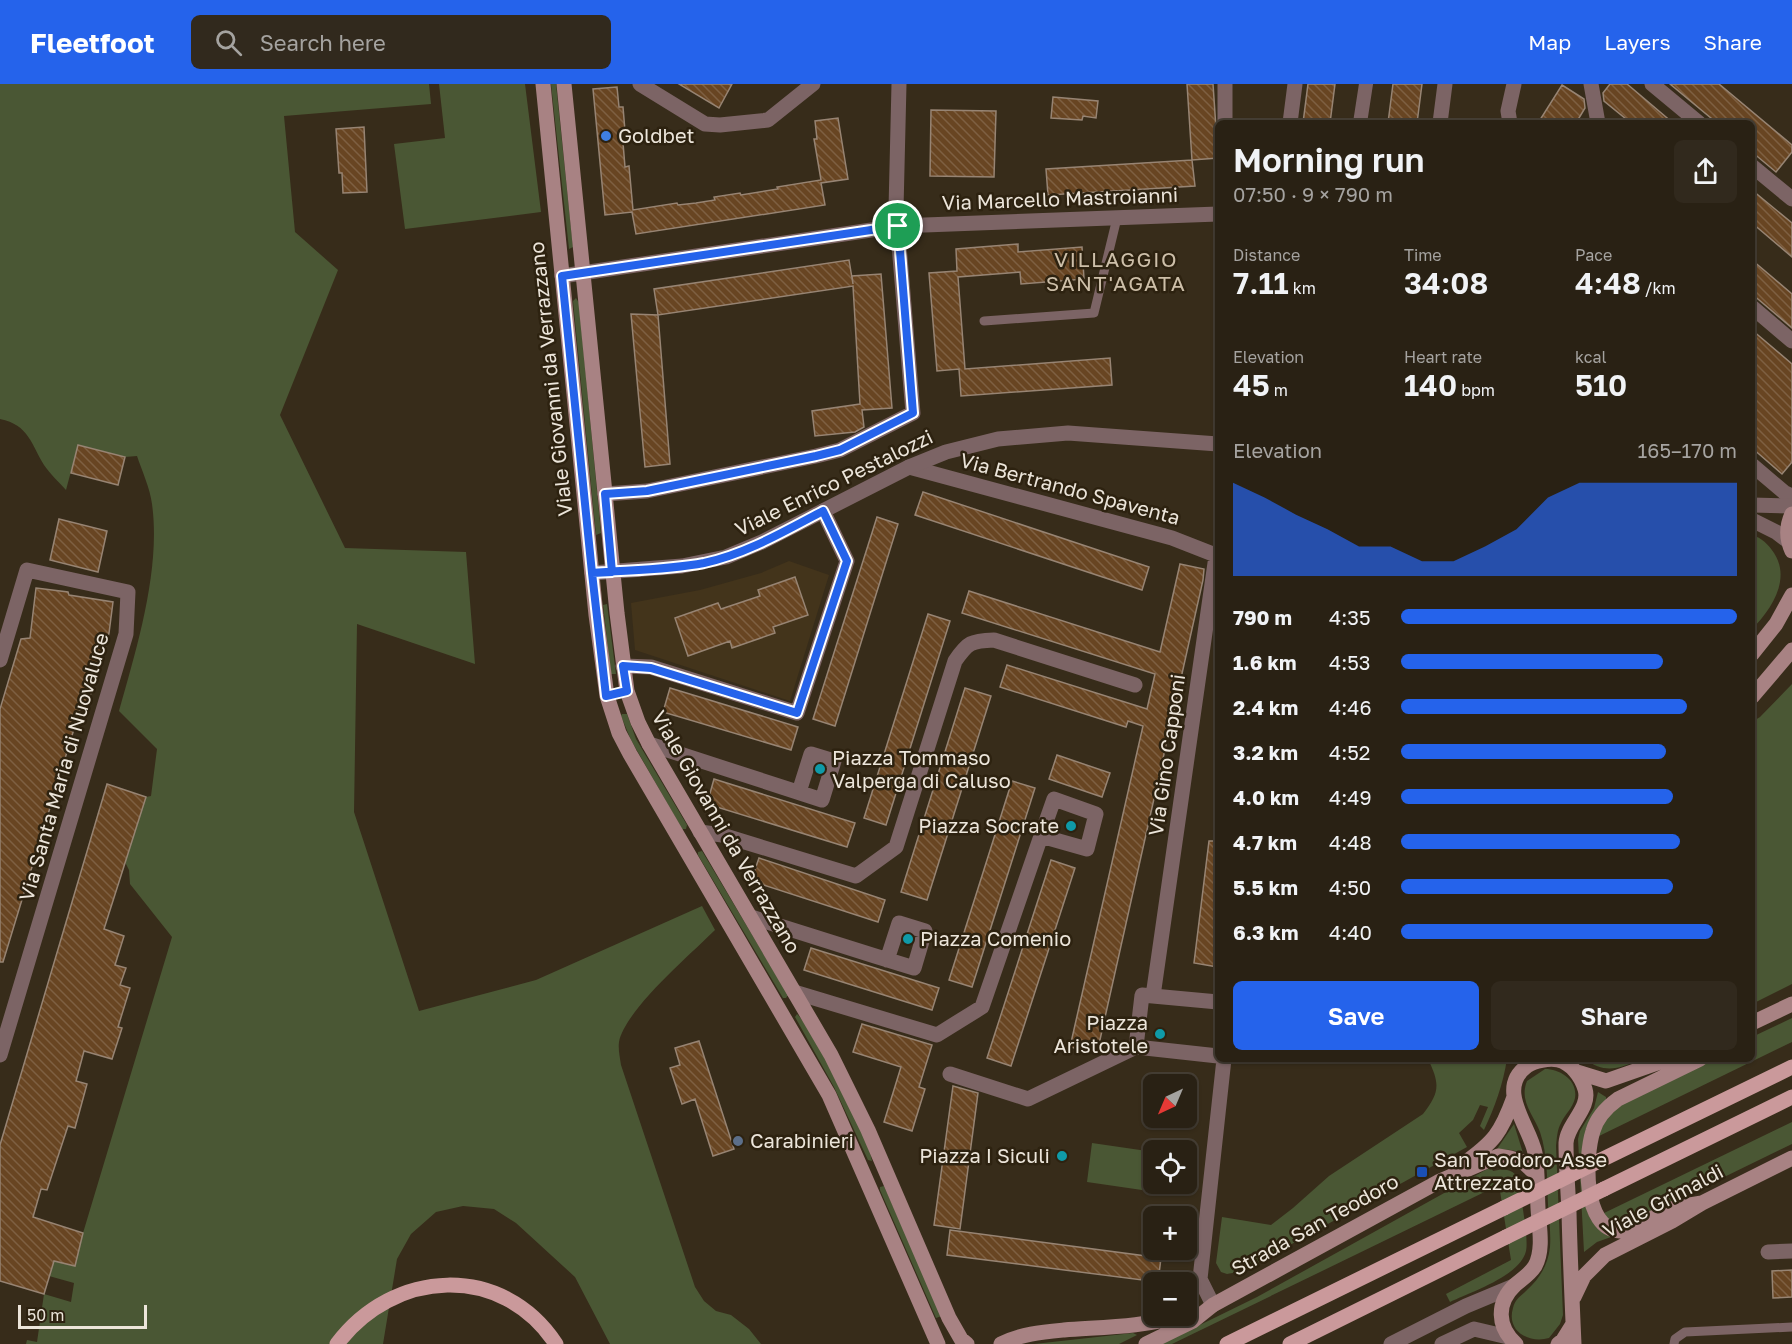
<!DOCTYPE html>
<meta charset="utf-8">
<style>
:root{--surface:#292114;--page:#31291d;--text:#f1f3f6;--muted:#a5a3a0;--line:#453e34;--accent:#2563eb}
body{margin:0;font-family:"Golos Text",sans-serif;background:var(--page);color:var(--text);height:100vh;display:flex;flex-direction:column;font-size:22px;white-space:nowrap}
*{box-sizing:border-box;margin:0}
p{font-size:20px;color:var(--muted)}
.icon{flex:none;width:33px;height:33px;fill:none;stroke:currentColor;stroke-width:2;stroke-linecap:round;stroke-linejoin:round}
.map{position:relative;flex:1;overflow:hidden}
.drawer{position:absolute;left:1215px;top:36px;width:540px;height:942px;display:flex;flex-direction:column;background:var(--surface);border-radius:9px;box-shadow:0 2px 4px #0004,0 0 0 2px var(--line)}
.drawer>*{flex:none}
.needle{width:39px;rotate:224deg}
.buttons{position:absolute;left:1143px;top:990px;display:grid;gap:12px}
.buttons a{display:grid;place-items:center;width:54px;height:54px;border-radius:9px;background:var(--surface);box-shadow:0 2px 4px #0004,0 0 0 2px var(--line);font-size:30px}
.scale{position:absolute;left:18px;bottom:15px;width:129px;box-sizing:border-box;padding-left:6px;border:3px solid #ece5da;border-top:0;font-size:16px;line-height:21px;white-space:nowrap;color:#ece5da;-webkit-text-stroke:4px #2d2210;paint-order:stroke}
.pin{position:absolute;display:grid;place-items:center;width:51px;height:51px;color:#fff;margin:-26px;border:3px solid #fff;border-radius:50%;box-shadow:0 2px 6px #0007}
.round{display:grid;place-items:center;flex:none;width:63px;height:63px;border-radius:9px;background:var(--page)}
.headline{display:flex;align-items:center;justify-content:space-between;height:102px;padding:0 18px}
h1{font-size:33px;font-weight:600;line-height:45px}
.stats{display:grid;grid-template-columns:repeat(3,1fr);gap:9px;height:102px;padding:6px 18px}
.stats div{display:grid;align-content:center}
.stats b{font-size:30px;font-weight:600}
.stats small{font-size:16px;font-weight:400}
.stats p{font-size:16px}
.chart{height:168px;padding:12px 18px}
.chart p{display:flex;justify-content:space-between}
.chart svg{width:100%;height:108px;margin-top:6px;fill:var(--accent);opacity:.7}
.cta{display:flex;gap:12px;margin-top:auto;padding:12px 18px}
.cta a{flex:1;height:69px;border-radius:9px;background:var(--accent);color:#fff;font-size:24px;font-weight:600;line-height:69px;text-align:center}
.cta a+a{background:var(--page);color:var(--text)}
ul{padding:0 18px;list-style:none;font-size:20px}
li{display:grid;grid-template-columns:96px 72px 1fr;align-items:center;height:45px}
li i{height:15px;border-radius:8px;background:var(--accent)}
header{display:flex;align-items:center;gap:36px;box-sizing:border-box;height:84px;padding:0 30px;background:var(--accent);color:#fff}
header strong{font-size:28px}
nav{display:flex;gap:33px;margin-inline-start:auto;font-size:21px}
.search{width:420px;height:54px;background:var(--page);display:flex;align-items:center;gap:15px;box-sizing:border-box;padding:0 21px;border-radius:9px;color:var(--muted);font-size:22px}
.map>svg:first-child{display:block}
.built{fill:#43341b}
.grass{fill:#4a5734}
.building{fill:url(#building-back-hatch);stroke:#978473;stroke-width:1.5}
.lines{fill:none;stroke-linecap:round;stroke-linejoin:round}
.service{stroke:#7c6465;stroke-width:9}
.pedestrian{stroke:#7c6465;stroke-width:14}
.minor{stroke:#7c6465;stroke-width:15}
.tertiary{stroke:#7c6465;stroke-width:15}
.secondary{stroke:#a88283;stroke-width:15}
.primary{stroke:#ca999b;stroke-width:15}
.primary-bridge{stroke:#ca999b;stroke-width:15}
.route-casing{stroke:#fff;stroke-width:12}
.route{stroke:#2563eb;stroke-width:8}
.shop-dot{fill:#3f7fe0;stroke:#2d2210;stroke-width:2}
.culture-dot{fill:#0f9aa8;stroke:#2d2210;stroke-width:2}
.service-dot{fill:#5c6f8a;stroke:#2d2210;stroke-width:2}
.transit-dot{fill:#1a4fb4;stroke:#2d2210;stroke-width:2}
.labels{text-anchor:middle;stroke-width:5;stroke-linejoin:round;paint-order:stroke}
.poi-label{font-size:20px;fill:#ece5da;stroke:#2d2210;text-anchor:start}
.street-label{font-size:20px;fill:#ece5da;stroke:#2d2210}
.neighbourhood-label{font-size:21px;letter-spacing:1.5px;fill:#cdbfa9;stroke:#2d2210}
</style>
<header>
<strong>Fleetfoot</strong>
<div class="search"><svg class="icon" aria-label="search" viewBox="0 0 24 24"><circle cx="10" cy="10" r="6"/><path d="M15 15l6 6"/></svg>Search here</div>
<nav><a>Map</a><a>Layers</a><a>Share</a></nav>
</header>
<div class="map">
<svg width="1792" height="1260" viewBox="0 0 1792 1260">
<defs>
<pattern id="building-back-hatch" width="6" height="6" patternUnits="userSpaceOnUse" patternTransform="scale(1.5)"><rect width="6" height="6" fill="#684522"/><path d="M-1 5l2 2M0 0l6 6M5-1l2 2" fill="none" stroke="#7e6042"/></pattern>
</defs>
<rect width="100%" height="100%" fill="#372c1a"/>
<path class="built" d="M789,477L829,491L790,617L635,566L631,519L700,506L761,489Z"/>
<path class="grass" d="M0,0H429L431,20L284,32L295,148L338,186L280,331L345,464L466,468L475,580L357,540L354,728L419,927L536,896L702,822L715,846C690,871 625,926 619,958C618,965 620,974 621,981L695,1203L704,1217L716,1227L731,1231L749,1245L761,1260H610L575,1193L516,1139L494,1125L463,1122L436,1128L411,1150L397,1175L383,1260H26L27,1256L37,1258L44,1210L71,1218L74,1199L49,1192L54,1177L75,1182L83,1149L172,853L130,800L129,786L125,778L146,713L151,712L157,665L119,627C137,563 161,485 152,420C150,404 142,387 137,372L125,373L78,361L66,406C59,398 50,390 44,381C31,360 29,341 0,335Z
M439,0H525L541,128L405,145L394,60L445,54Z
M551,0H556L573,163L569,165Z
M576,214L579,219L601,449L596,451L573,217Z
M1752,451C1762,454 1768,460 1774,469C1791,495 1772,525 1752,545Z
M607,520L616,590H611L603,521Z
M1792,600V900L1752,920V638L1760,633Z
M622,630H627L636,655L687,741L686,745H682L631,656L621,632Z
M702,767L788,911L786,914H783L698,771V768Z
M797,930C810,941 872,1061 872,1077L868,1076L834,1003L795,933Z
M1792,934V958L1597,1053L1603,1038L1624,1016L1707,975H1752V953Z
M1428,975H1507C1503,1000 1495,1023 1484,1046L1480,1042L1488,1023L1480,1021L1473,1036L1459,1049L1467,1063L1243,1187L1227,1190L1221,1188L1216,1179L1222,1133L1271,1141L1293,1124L1329,1092L1423,1030C1440,1008 1440,1000 1428,975Z
M1585,975H1640C1620,985 1604,990 1585,975Z
M1545,985C1560,985 1578,996 1575,1014C1573,1024 1565,1030 1561,1039C1557,1046 1557,1054 1556,1062L1563,1231L1560,1240L1549,1254C1529,1260 1506,1247 1513,1224C1515,1215 1521,1212 1527,1206C1540,1194 1548,1181 1550,1163C1551,1149 1549,1135 1548,1121C1547,1097 1548,1072 1540,1048C1533,1030 1519,1017 1527,997Z
M1598,1008L1606,1013V1017C1597,1049 1576,1100 1589,1132C1593,1142 1605,1146 1614,1152L1597,1158L1584,1168L1578,1055L1580,1047L1594,1024Z
M1792,1038V1060L1630,1139L1615,1140L1602,1130Z
M1514,1040L1523,1069L1511,1066L1497,1065Z
M1092,1059L1147,1067L1142,1106L1087,1098Z
M1491,1083L1493,1087C1504,1084 1511,1085 1518,1093C1520,1109 1529,1154 1526,1167C1520,1192 1471,1208 1450,1218L1446,1210L1511,1176L1499,1101L1172,1260H1161L1257,1213Z
M884,1102L942,1232L936,1234L880,1106V1103Z
M1133,1249L1137,1251L1119,1260H1034Z"/>
<path class="building" d="M679,0H732L719,24Z
M1187,0H1213L1218,74L1192,76Z
M1308,0H1335L1330,39H1303Z
M1393,0H1422L1417,39H1388Z
M1610,0H1627L1673,39H1631L1604,17L1603,9Z
M1670,0H1719L1792,61V68L1776,88L1752,68V39H1717Z
M1562,1L1584,15L1585,24L1576,39H1538Z
M617,3L619,23H623L625,47H622L625,83L629,82L633,126L677,119L678,121L696,119L715,116L714,113L740,109L741,111L778,105L777,103L821,96L814,55H817L815,37L838,34L848,95L821,99L825,121L636,150L632,128L605,131L593,5Z
M1053,13L1098,17L1096,34L1083,32L1082,36L1051,34Z
M931,26L996,27L994,93L930,92Z
M364,43L367,108L343,109L342,89H339L336,45Z
M1192,76L1195,102L1048,111L1046,85Z
M1752,106L1792,139V173L1752,139Z
M1018,160V168L1082,163L1084,195L1021,200L1020,188L958,193L965,285L1110,274L1112,301L961,312L959,285L937,287L929,189L957,187L956,165Z
M849,176L853,200L852,192L881,190L892,324L862,326L864,343L855,348L815,352L812,327L860,320L853,202L658,231L654,205Z
M1752,176L1792,210V244L1752,210Z
M631,230L658,231L670,380L645,383Z
M1752,246L1792,280V378L1782,390L1752,364Z
M78,361L125,373L118,401L71,389Z
M923,408L1149,483L1142,506L915,431Z
M877,433L898,440L835,642L813,635Z
M59,435L107,447L98,488L50,476Z
M1180,480L1204,485L1203,496L1097,969L1070,963L1143,642L1128,637L1126,643L1000,603L1007,581L1147,625L1155,590L962,529L969,507L1160,568Z
M795,493L808,531L773,543L775,549L732,564L730,557L688,572L675,534L718,519L721,525L760,512L758,506Z
M36,504L68,508L69,511L113,518L109,549L102,575L87,621L81,622L3,878H0V625L21,555L30,554Z
M928,530L950,537L886,741L864,734Z
M670,604L798,643L791,666L663,628Z
M965,604L991,612L927,816L901,808Z
M1057,671L1110,689L1102,713L1049,695Z
M714,695L855,739L847,763L707,720Z
M1012,697L1035,704L972,903L949,896Z
M107,700L146,713L104,845L124,852L115,881L126,884L120,901L130,904L118,943L122,944L112,975L84,967L76,997L87,1000L75,1044L68,1042L47,1106L41,1105L33,1133L83,1149L75,1182L54,1177L44,1210L0,1197V1061Z
M1209,757H1218V883L1194,879Z
M759,774L885,816L878,838L751,797Z
M1051,776L1075,784L1011,982L987,974Z
M811,864L939,904L932,926L804,886Z
M862,940L932,961L919,1003L925,1005L912,1047L884,1038L901,983L853,968Z
M699,957L734,1065L713,1072L695,1015L682,1020L670,984L680,981L675,964Z
M953,1002L978,1009L960,1145L934,1141Z
M950,1146L1161,1174L1158,1198L947,1171Z
M1792,1186V1213L1773,1214L1772,1187Z"/>
<g class="lines">
<path class="service" d="M984,237L1094,229L1117,134
M1674,1260L1675,1255L1685,1248L1792,1243"/>
<path class="pedestrian" d="M1360,39L1366,0"/>
<path class="minor" d="M640,0L705,40L720,41L768,36L813,0
M1225,0V39
M1591,0L1598,39
M1652,0L1699,39
M1290,39L1295,0
M1440,39L1445,0
M1510,39L1508,27L1514,0
M1752,82L1792,115
M562,192L898,142L1218,130
M1752,223L1792,257
M1752,381L1785,409L1792,412
M909,383L1172,454L1218,472
M605,410L647,407L816,372L840,366L913,329L896,125L899,0
M0,576L27,486L128,508L126,550L0,971
M623,582L651,583L797,629L847,477L823,427
M649,660L822,716L834,677L811,670L799,708
M700,748L722,751L856,792L896,763L955,577C968,558 971,557 994,556L1135,601
M751,833L875,872L914,884L925,847L899,839L887,876
M794,908L937,951L982,923L1041,752L1087,765L1096,730L1054,715L1041,752
M1153,912L1216,472
M1218,918L1142,911L1136,963L1218,972
M950,990L1028,1015L1136,963
M1768,1168L1792,1167
M1213,1221L1200,1195L1224,975
M1391,1260L1466,1222L1514,1202
M1442,1260L1474,1245L1508,1253"/>
<path class="tertiary" d="M1752,421L1792,422
M1752,436L1776,448L1788,457
M592,489L682,482L726,473L762,458L909,383L946,368L998,355L1068,349L1218,360"/>
<path class="secondary" d="M543,0L596,531L607,612L619,649L630,670L829,1011L938,1260
M564,0L617,529L627,607L638,638L649,660L831,971L868,1046L949,1234L961,1255L967,1260
M1792,430C1786,443 1786,454 1792,467
M1752,570L1776,540L1792,511
M1752,613L1792,566
M1752,939L1792,920
M1700,975L1618,1015C1607,1023 1597,1033 1593,1047C1585,1072 1582,1145 1620,1147C1635,1148 1652,1133 1666,1127C1677,1122 1690,1121 1702,1119
M1577,988L1606,997L1669,975
M1463,1080C1494,1058 1501,1049 1514,1013
M1574,1213L1584,1192L1605,1171L1672,1137L1702,1119L1792,1074
M1001,1260C1020,1250 1043,1248 1064,1246C1102,1243 1143,1243 1180,1232
M1146,1260L1193,1237L1213,1221L1438,1098L1482,1079L1498,1072L1510,1074L1523,1078L1536,1090
M1516,1260C1497,1243 1496,1219 1515,1201C1522,1195 1530,1190 1535,1182C1544,1166 1539,1142 1538,1124C1537,1106 1538,1087 1535,1069C1530,1042 1495,1005 1527,982C1534,977 1549,974 1558,976C1571,979 1581,992 1585,1005C1591,1024 1567,1040 1566,1059C1566,1082 1568,1105 1569,1128C1570,1172 1572,1216 1574,1260
M1558,1260L1563,1256L1573,1240"/>
<path class="primary" d="M1599,1077L1792,983
M1604,1105L1792,1013
M337,1260C393,1185 502,1178 556,1260
M1227,1260L1504,1124
M1290,1260L1506,1153"/>
<path class="primary-bridge" d="M1504,1124L1599,1077
M1506,1153L1604,1105"/>
</g>
<g class="lines">
<defs>
<path id="route" d="M898,142L913,329L840,366L816,372L647,407L605,410L612,488L592,489L606,612L627,607L623,582L651,584L797,629L847,477L823,427C785,447 746,470 704,479C667,486 629,486 592,489L562,192L898,142"/>
</defs>
<use href="#route" class="route-casing"/>
<use href="#route" class="route"/>
</g>
<circle class="shop-dot" cx="606" cy="52" r="6"/>
<g class="culture-dot">
<circle cx="820" cy="685" r="6"/>
<circle cx="1071" cy="742" r="6"/>
<circle cx="908" cy="855" r="6"/>
<circle cx="1160" cy="950" r="6"/>
<circle cx="1062" cy="1072" r="6"/>
</g>
<circle class="service-dot" cx="738" cy="1057" r="6"/>
<rect class="transit-dot" x="1416" y="1082" width="12" height="12" rx="3"/>
<g class="labels">
<g class="poi-label">
<text x="618" y="59">Goldbet</text>
<text x="832" y="681">Piazza Tommaso<tspan x="832" dy="23">Valperga di Caluso</tspan></text>
<text x="1059" y="749" text-anchor="end">Piazza Socrate</text>
<text x="920" y="862">Piazza Comenio</text>
<text x="1148" y="946" text-anchor="end">Piazza<tspan x="1148" dy="23">Aristotele</tspan></text>
<text x="750" y="1064">Carabinieri</text>
<text x="1050" y="1079" text-anchor="end">Piazza I Siculi</text>
<text x="1434" y="1083">San Teodoro-Asse<tspan x="1434" dy="23">Attrezzato</tspan></text>
</g>
<g class="street-label">
<text transform="translate(1060 115) rotate(-2)" y="7">Via Marcello Mastroianni</text>
<text transform="translate(551 295) rotate(-96)" y="7">Viale Giovanni da Verrazzano</text>
<text transform="translate(834 399) rotate(-26)" y="7">Viale Enrico Pestalozzi</text>
<text transform="translate(1070 405) rotate(15)" y="7">Via Bertrando Spaventa</text>
<text transform="translate(1167 671) rotate(-82)" y="7">Via Gino Capponi</text>
<text transform="translate(64 683) rotate(-74)" y="7">Via Santa Maria di Nuovaluce</text>
<text transform="translate(726 748) rotate(60)" y="7">Viale Giovanni da Verrazzano</text>
<text transform="translate(1663 1117) rotate(-28)" y="7">Viale Grimaldi</text>
<text transform="translate(1315 1141) rotate(-29)" y="7">Strada San Teodoro</text>
</g>
<g class="neighbourhood-label">
<text x="1116" y="183">VILLAGGIO<tspan x="1116" dy="24">SANT'AGATA</tspan></text>
</g>
</g>
</svg>
<div class="buttons">
<a><svg class="needle" viewBox="-14 -14 28 28"><path d="M0-13l5 13h-10z" fill="#e53935"/><path d="M0 13l5-13h-10z" fill="#a5a3a0"/></svg></a>
<a><svg class="icon" aria-label="locate" viewBox="0 0 24 24"><circle cx="12" cy="12" r="6"/><path d="M12 2v4M12 18v4M2 12h4M18 12h4"/></svg></a>
<a>+</a>
<a>−</a>
</div>
<div class="scale">50 m</div>
<div class="pin" style="left:898px;top:142px;background:#1e9e55"><svg class="icon" aria-label="arrive" viewBox="0 0 24 24"><path d="M6 21V4h12l-3 4 3 4H6"/></svg></div>
<section class="drawer">
<div class="headline"><div><h1>Morning run</h1><p>07:50 · 9 × 790 m</p></div><a class="round"><svg class="icon" aria-label="share" viewBox="0 0 24 24"><path d="M12 15V3M7 8l5-5 5 5M5 13v7h14v-7"/></svg></a></div>
<div class="stats">
<div><p>Distance</p><b>7.11<small> km</small></b></div>
<div><p>Time</p><b>34:08</b></div>
<div><p>Pace</p><b>4:48<small> /km</small></b></div>
</div>
<div class="stats">
<div><p>Elevation</p><b>45<small> m</small></b></div>
<div><p>Heart rate</p><b>140<small> bpm</small></b></div>
<div><p>kcal</p><b>510</b></div>
</div>
<div class="chart"><p><span>Elevation</span>165–170 m</p>
<svg viewBox="0 0 160 44" preserveAspectRatio="none"><path d="M0 44V6L10 12L20 19L30 25L40 32L50 32L60 38L70 38L80 32L90 25L100 12L110 6L120 6L130 6L140 6L150 6L160 6V44z"/></svg>
</div>
<ul>
<li><b>790 m</b>4:35<i style="width:100%"></i></li>
<li><b>1.6 km</b>4:53<i style="width:78%"></i></li>
<li><b>2.4 km</b>4:46<i style="width:85%"></i></li>
<li><b>3.2 km</b>4:52<i style="width:79%"></i></li>
<li><b>4.0 km</b>4:49<i style="width:81%"></i></li>
<li><b>4.7 km</b>4:48<i style="width:83%"></i></li>
<li><b>5.5 km</b>4:50<i style="width:81%"></i></li>
<li><b>6.3 km</b>4:40<i style="width:93%"></i></li>
</ul>
<div class="cta"><a>Save</a><a>Share</a></div>
</section>
</div>
